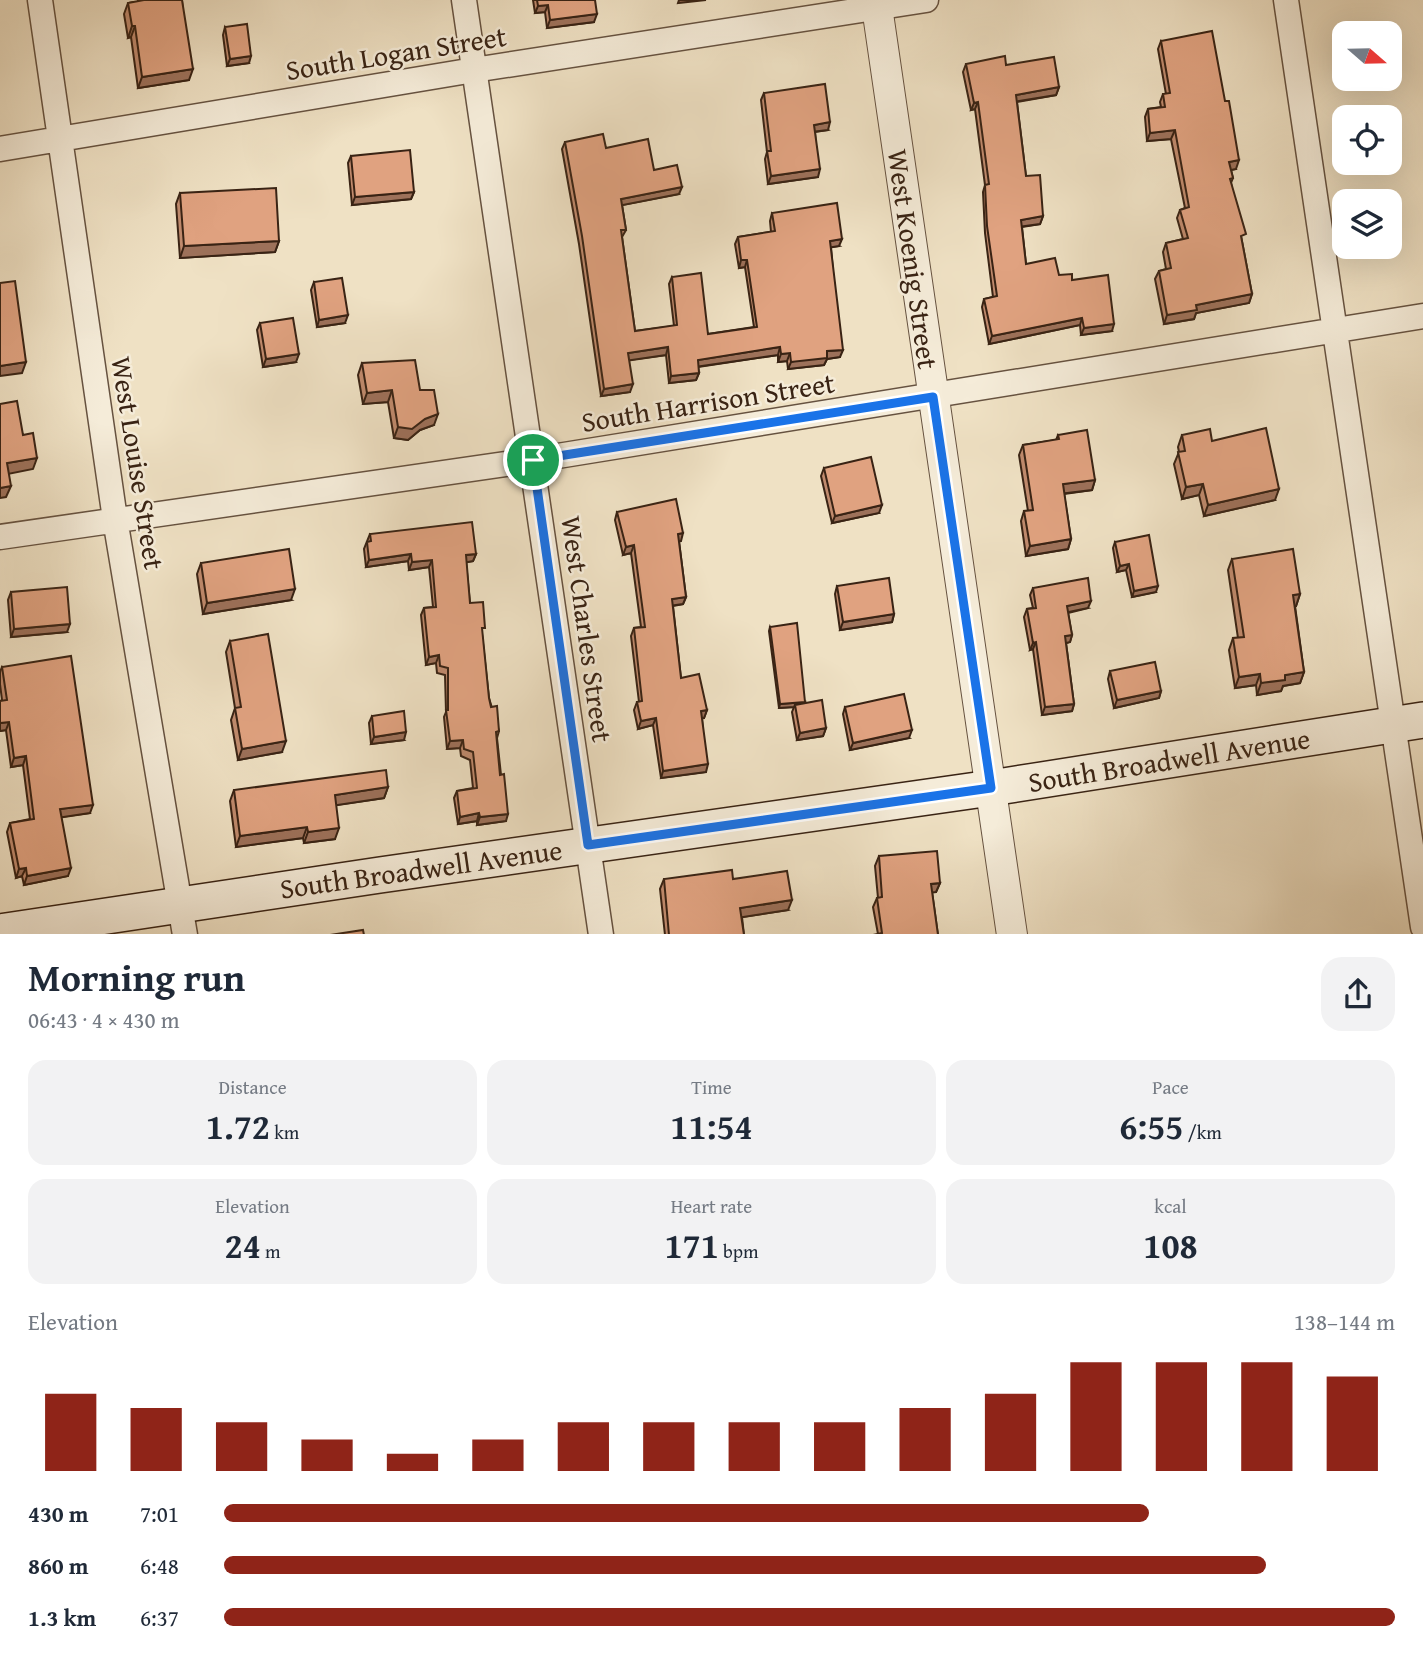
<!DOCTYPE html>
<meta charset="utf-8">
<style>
:root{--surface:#fff;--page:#f2f2f3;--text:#1f2937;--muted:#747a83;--accent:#8f2418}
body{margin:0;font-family:"Gentium Book Plus",serif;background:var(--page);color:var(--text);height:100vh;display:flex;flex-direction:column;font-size:26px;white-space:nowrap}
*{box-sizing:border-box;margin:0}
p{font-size:23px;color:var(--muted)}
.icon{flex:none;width:38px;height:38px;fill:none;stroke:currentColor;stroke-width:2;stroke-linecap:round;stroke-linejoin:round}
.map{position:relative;height:934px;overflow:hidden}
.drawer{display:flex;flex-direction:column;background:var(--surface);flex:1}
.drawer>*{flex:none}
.needle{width:46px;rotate:110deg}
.fabs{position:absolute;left:1332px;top:21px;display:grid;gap:14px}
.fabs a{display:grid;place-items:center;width:70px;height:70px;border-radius:14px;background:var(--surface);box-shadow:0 7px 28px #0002;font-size:35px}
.pin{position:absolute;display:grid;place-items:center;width:60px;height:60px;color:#fff;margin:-30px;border:4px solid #fff;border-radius:50%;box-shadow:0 2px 7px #0007}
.round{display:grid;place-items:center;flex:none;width:74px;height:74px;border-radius:21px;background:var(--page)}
.summary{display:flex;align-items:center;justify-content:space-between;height:119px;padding:0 28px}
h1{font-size:38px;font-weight:700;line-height:52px}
.stats{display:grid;grid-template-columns:repeat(3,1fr);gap:10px;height:119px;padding:7px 28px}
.stats div{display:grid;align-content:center;border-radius:18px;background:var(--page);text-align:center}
.stats b{font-size:35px;font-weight:700}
.stats small{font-size:19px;font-weight:400}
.stats p{font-size:19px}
.chart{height:196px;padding:14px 28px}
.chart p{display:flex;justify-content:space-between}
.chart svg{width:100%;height:126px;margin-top:7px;stroke:var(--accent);stroke-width:6}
ul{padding:0 28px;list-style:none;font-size:23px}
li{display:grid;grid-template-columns:112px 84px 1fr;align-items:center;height:52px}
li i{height:18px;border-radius:9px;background:var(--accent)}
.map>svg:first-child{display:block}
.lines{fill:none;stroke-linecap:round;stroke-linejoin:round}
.minor-casing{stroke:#665240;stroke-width:27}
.tertiary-casing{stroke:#665240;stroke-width:32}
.secondary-casing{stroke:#392314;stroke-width:38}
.minor{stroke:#f5ecd9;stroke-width:24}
.tertiary{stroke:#f5ecd9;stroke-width:30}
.secondary{stroke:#f5ecd9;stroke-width:35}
.wall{fill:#c18b6e;stroke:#392314;stroke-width:2}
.shaded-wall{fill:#9d715a;stroke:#392314;stroke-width:2}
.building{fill:#e0a280;stroke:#392314;stroke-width:2}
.route-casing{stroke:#fff;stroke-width:14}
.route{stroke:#1a73e8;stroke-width:9}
.labels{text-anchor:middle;stroke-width:5;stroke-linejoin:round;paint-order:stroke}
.street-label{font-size:28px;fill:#392314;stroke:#f5ecd9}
</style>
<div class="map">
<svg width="1423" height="935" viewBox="0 0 1423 935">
<rect width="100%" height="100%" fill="#efe1c4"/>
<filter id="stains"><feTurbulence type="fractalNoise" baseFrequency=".00286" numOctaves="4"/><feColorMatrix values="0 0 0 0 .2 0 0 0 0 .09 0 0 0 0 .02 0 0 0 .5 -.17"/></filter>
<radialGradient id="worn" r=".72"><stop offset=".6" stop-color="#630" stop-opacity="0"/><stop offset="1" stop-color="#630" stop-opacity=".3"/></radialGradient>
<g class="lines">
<defs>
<path id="minor" d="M40,0L115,519L185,935
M464,0L601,935
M1286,0L1423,927
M0,149L474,70L926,0
M0,537L533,460L1423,316"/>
<path id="tertiary" d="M876,0L1012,935"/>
<path id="secondary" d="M0,932L380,875L991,788L1423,720"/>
</defs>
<use href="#minor" class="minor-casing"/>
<use href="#tertiary" class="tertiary-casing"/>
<use href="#secondary" class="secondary-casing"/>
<use href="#minor" class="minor"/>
<use href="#tertiary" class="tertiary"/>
<use href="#secondary" class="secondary"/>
</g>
<path class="wall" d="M138,0H182L189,80L138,88L131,37L128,38L124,14L128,3L138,1Z
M533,0H595L594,22L547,28L545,12L535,13Z
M225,27L249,63L227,66L223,35Z
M1161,41L1236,169L1231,170L1233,178L1231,183L1252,294L1249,303L1196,313L1194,319L1164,324L1155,279L1159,271L1166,269L1163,252L1166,243L1183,239L1177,218L1180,210L1185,208L1171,139L1147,141L1145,117L1148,109L1161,107L1160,102L1163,94H1166L1158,49Z
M966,64L1006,65L1059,87L1056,95L1017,102L1026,176L1043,216L1040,224L1022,227L1026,264L1072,280L1112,331L1081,335L1080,325L989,344L982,307L984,299L993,297L985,233L983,192L985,185L975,109L971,110L963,72Z
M764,93L828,130L815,132L818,177L768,184L765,159L767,152L761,100Z
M565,142L606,148L654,170L679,194L622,205L626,230L622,237L635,331L674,326L669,284L672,277L708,334L754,327L745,267L739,268L735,244L738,237L771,232L770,221L772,213L839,246L831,247L840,357L827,359L824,365L788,369L787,361L778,362V355L698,367L699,373L696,380L669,383L666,355L629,360L630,392L601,396L579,244L562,149Z
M351,156L414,192L411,199L352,205L348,163Z
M180,193L279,241L275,252L180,258L176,204Z
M314,282L345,323L317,327L311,290Z
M260,323L296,362L263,367L257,330Z
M362,363L420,390L434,425L420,430L408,440L394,438L388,402L363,404L358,375Z
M1058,435L1095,480L1092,490L1064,494L1071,539L1068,549L1026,556L1021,521L1024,511H1028L1019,455L1023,445L1056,440Z
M1182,435L1212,441L1275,500L1204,516L1199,495L1182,499L1174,464L1179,452L1178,447Z
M824,468L879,513L832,523L821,476Z
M617,512L681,541H679L686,597L683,604L673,606L681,678L707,710L704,718H702L706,772L661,778L653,725L638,729L634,710L637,702H639L631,636L634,628L641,627L631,553L623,555L615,520Z
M370,534L476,554L473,561L466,562L470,603L482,634L489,698L499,731L497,738L506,821L477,825V821L458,824L454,798L457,791L473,788L470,760L461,756L460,748L447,749L444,717L446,712L445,675L437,673L436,663L426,665L421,615L424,608L433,607L429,567L409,570L408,561L366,567L364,549Z
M1115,542L1156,592L1132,597L1126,570L1117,572L1113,548Z
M1232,559L1300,594L1296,606H1295L1304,672L1300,683L1283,686L1281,691L1257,695L1256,685L1235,688L1229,650L1233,638H1238L1228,570Z
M201,563L291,600L203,614L197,574Z
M837,586L894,614L892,622L840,630L835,594Z
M1033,588L1088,608L1068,613L1072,635L1070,642L1066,643L1074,704L1072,711L1042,715L1033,649L1030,650L1024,617L1027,609L1033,608L1030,595Z
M11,592L67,632L11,637L8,600Z
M770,627L805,702L804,703L826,728L823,736L797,740L792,712L794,707L779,708L769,631Z
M230,641L282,752L238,760L231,720L235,708L226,652Z
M2,667L90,813L61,817L68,876L24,885L22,876L16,878L7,832L10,823L30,819L23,765L11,767L6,730L0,731V701L2,700L0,684V672Z
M1110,671L1161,691L1159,698L1114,708L1108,679Z
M845,707L909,738L850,750L843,714Z
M372,716L404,740L371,744L369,723Z
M388,787L384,798L336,805L335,839L304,843L303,838L236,847L230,801L234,790Z
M879,856L940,883L936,892H932L938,935L878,934L873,907L877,898H878L875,866Z
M664,879H733L788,910L742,917L744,935H665L660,889Z"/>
<path class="shaded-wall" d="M679,0H706L678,3Z
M548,5L545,12L535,13L538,6Z
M597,14L594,22L547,28L550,20Z
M132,26H135L131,37L128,38Z
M251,56L249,63L227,66L230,59Z
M193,69L189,80L138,88L142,77Z
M1059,87L1056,95L1013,102L1016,95Z
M978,102L975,109L971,110L974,103Z
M830,122L828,130L811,132L814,125Z
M1175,130L1171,139L1147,141L1150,133Z
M1239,160L1236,169L1226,171L1229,162Z
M820,169L818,177L768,184L771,176Z
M682,187L679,194L618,206L621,199Z
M414,192L411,199L352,205L355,197Z
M1043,216L1040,224L1018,227L1021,220Z
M842,239L839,246L827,248L830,241Z
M279,241L275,252L180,258L184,246Z
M741,260H747L745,267L739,268Z
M1252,294L1249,303L1196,313L1194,319L1164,324L1167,315L1196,305Z
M348,315L345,323L317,327L319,320Z
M1082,318L1080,325L989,344L992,336Z
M1114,324L1112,331L1081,335L1084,328Z
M668,347L666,355L625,361L628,353Z
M780,347L778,355L695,367L698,360Z
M843,350L840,357L827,359L824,365L788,369L791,362L827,351Z
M790,353L787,361L778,362L781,354Z
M299,354L296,362L263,367L266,359Z
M26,362L22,373L0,376V366Z
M699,373L696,380L669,383L671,376Z
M633,384L630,392L601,396L604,389Z
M392,390L388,402L363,404L367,393Z
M438,414L434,425L420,430L408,440L394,438L398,427Z
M37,458L33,469L3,475L7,463Z
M1095,480L1092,490L1059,494L1063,484Z
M1203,484L1199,495L1182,499L1186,487Z
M11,486L6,497L0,498V488Z
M1279,489L1275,500L1204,516L1208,505Z
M882,505L879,513L832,523L835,516Z
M683,533L681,541L675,542L678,534Z
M1071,539L1068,549L1026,556L1030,546Z
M634,545L631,553L623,555L626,547Z
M411,554L408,561L366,567L369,560Z
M476,554L473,561L463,563L466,555Z
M432,560L429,567L409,570L412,562Z
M1129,564L1126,570L1117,572L1120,566Z
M1158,586L1156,592L1132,597L1134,591Z
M295,589L291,600L203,614L207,603Z
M1300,594L1296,606L1289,607L1293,595Z
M686,597L683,604L669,606L672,599Z
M1091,601L1088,608L1064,613L1067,606Z
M894,614L892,622L840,630L843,622Z
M70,624L67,632L11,637L14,629Z
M1072,635L1070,642L1063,644L1065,636Z
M1036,642L1033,649L1030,650L1033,643Z
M439,655L436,663L426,665L429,657Z
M1304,672L1300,683L1283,686L1281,691L1257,695L1261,683L1285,675Z
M1260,674L1256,685L1235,688L1239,677Z
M1161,691L1159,698L1114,708L1117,700Z
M805,702L803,706L795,705L794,707L779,708L780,704Z
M1074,704L1072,711L1042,715L1045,707Z
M707,710L704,718L698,719L701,711Z
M656,718L653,725L638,729L641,721Z
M9,722L6,730L0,731V723Z
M826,728L823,736L797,740L800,733Z
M912,730L909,738L850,750L853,743Z
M406,732L404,740L371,744L374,737Z
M463,740L460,748L447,749L450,741Z
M286,741L282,752L238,760L242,749Z
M26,756L23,765L11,767L14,758Z
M708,764L706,772L661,778L663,771Z
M388,787L384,798L331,806L335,795Z
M93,805L90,813L57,818L60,809Z
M479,813L477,821L458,824L460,817Z
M508,814L506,821L477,825L480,817Z
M307,827L303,838L236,847L240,836Z
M339,828L335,839L304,843L308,832Z
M26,868L22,876L16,878L19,869Z
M71,868L68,876L24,885L27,876Z
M940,883L936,892L928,893L931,884Z
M792,900L788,910L737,918L740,908Z"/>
<path class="building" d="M144,0H182L193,69L142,77L135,26H132L128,3Z
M537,0H595L597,14L550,20L548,5L538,6Z
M247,24L251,56L230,59L225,27Z
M1212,31L1225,101H1229L1239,160L1229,162L1233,178L1230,179L1246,234L1241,236L1252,294L1196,305L1197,310L1167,315L1159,271L1171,268L1166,243L1188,238L1180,210L1189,207L1175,130L1150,133L1148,109L1165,107L1163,94L1170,93L1161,41Z
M1005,56L1006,65L1054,57L1059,87L1016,95L1026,176L1040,175L1043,216L1021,220L1026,264L1055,258L1059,275L1072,274V280L1108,275L1114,324L1084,328L1082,318L992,336L984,299L997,296L987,226L985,185L989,184L978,102L974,103L966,64Z
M825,84L830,122L814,125L820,169L771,176L767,151H771L764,93Z
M603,134L606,148L648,139L654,170L677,165L682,187L621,199L626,230H621L635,331L677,325L672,277L701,273L708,334L757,327L747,260H741L738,237L775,231L772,213L837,203L842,239L830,241L843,350L827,351V358L791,362L790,353L781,354L780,347L698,360L699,373L671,376L668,347L628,353L633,384L604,389L582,236L565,142Z
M410,150L414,192L355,197L351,156Z
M276,188L279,241L184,246L180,193Z
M342,278L348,315L319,320L314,282Z
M15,281L26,362L0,366V283Z
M293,318L299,354L266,359L260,323Z
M415,360L420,390H434L438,414L425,419L412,429L398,427L392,390L367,393L362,363Z
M17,401L23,435L33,433L37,458L7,463L11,486L0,488V404Z
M1266,428L1279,489L1208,505L1203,484L1186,487L1178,452L1185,451L1182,435L1210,429L1212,441Z
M1087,430L1095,480L1063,484L1071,539L1030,546L1024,511L1033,510L1023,445L1059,439L1058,435Z
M871,457L882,505L835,516L824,468Z
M676,499L683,533L678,534L686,597L672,599L681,678L699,674L707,710L701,711L708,764L663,771L656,718L641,721L637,702L642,701L634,628L645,627L634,545L626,547L617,512Z
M472,522L476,554L466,555L470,603L483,602L485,628H482L489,698L491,707L497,706L499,731L496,732L500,775L504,774L508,814L480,817L479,813L460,817L457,791L477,788L473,752L464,749L463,740L450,741L446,710H448V668L440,666L439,655L429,657L424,608L436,607L432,560L412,562L411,554L369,560L367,542L371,541L370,534Z
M1149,535L1158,586L1134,591L1129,564L1120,566L1115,542Z
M289,549L295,589L207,603L201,563Z
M1293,549L1300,594L1293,595L1304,672L1285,675V680L1261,683L1260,674L1239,677L1233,638L1244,637L1232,559Z
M889,578L894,614L843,622L837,586Z
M1088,578L1091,601L1067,606L1072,635L1065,636L1074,704L1045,707L1036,642L1033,643L1027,609L1036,608L1033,588Z
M67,587L70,624L14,629L11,592Z
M797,623L805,702L780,704L770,627Z
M268,634L286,741L242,749L235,708L241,707L230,641Z
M71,656L93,805L60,809L71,868L27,876L26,868L19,869L10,823L34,819L26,756L14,758L9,722L0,723V701L7,700L2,667Z
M1155,662L1161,691L1117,700L1110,671Z
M904,694L912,730L853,743L845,707Z
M822,700L826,728L800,733L795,705Z
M404,711L406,732L374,737L372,716Z
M386,770L388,787L335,795L339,828L308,832L307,827L240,836L234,790Z
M937,851L940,883L931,884L938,935H873L882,933L877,898L882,897L879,856Z
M732,870L733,879L787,871L792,900L740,908L744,935H669L664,879Z
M363,930L364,935H330Z"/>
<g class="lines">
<defs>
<path id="route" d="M933,397L991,788L588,845L533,460Z"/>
</defs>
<use href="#route" class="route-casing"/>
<use href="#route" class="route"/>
</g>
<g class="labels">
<g class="street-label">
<text transform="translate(396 53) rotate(-9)" y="10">South Logan Street</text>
<text transform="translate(913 259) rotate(82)" y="10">West Koenig Street</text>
<text transform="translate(708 402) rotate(-9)" y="10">South Harrison Street</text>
<text transform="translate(138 463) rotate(81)" y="10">West Louise Street</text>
<text transform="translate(587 629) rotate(82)" y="10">West Charles Street</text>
<text transform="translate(1169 760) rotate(-9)" y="10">South Broadwell Avenue</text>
<text transform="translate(421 869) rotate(-8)" y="10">South Broadwell Avenue</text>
</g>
</g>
<rect width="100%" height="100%" filter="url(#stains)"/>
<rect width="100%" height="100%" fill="url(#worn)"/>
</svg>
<div class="fabs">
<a><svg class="needle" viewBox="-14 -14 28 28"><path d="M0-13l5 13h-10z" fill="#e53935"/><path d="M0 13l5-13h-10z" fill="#747a83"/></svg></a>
<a><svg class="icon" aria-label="locate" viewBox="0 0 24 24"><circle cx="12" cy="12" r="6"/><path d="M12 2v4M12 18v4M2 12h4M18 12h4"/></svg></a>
<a><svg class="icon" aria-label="layers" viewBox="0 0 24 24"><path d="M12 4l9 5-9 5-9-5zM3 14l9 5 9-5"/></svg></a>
</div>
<div class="pin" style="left:533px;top:460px;background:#1e9e55"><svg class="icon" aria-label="arrive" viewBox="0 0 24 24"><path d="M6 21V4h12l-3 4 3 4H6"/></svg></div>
</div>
<section class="drawer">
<div class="summary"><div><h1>Morning run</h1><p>06:43 · 4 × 430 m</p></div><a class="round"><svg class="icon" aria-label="share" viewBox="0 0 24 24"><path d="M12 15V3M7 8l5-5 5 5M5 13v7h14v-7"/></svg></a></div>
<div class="stats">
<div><p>Distance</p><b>1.72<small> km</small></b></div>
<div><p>Time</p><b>11:54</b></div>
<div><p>Pace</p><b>6:55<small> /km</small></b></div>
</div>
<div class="stats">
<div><p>Elevation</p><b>24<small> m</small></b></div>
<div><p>Heart rate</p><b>171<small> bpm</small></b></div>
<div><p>kcal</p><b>108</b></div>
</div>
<div class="chart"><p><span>Elevation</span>138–144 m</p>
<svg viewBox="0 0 160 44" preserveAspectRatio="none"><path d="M5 44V17M15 44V22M25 44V27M35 44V33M45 44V38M55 44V33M65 44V27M75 44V27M85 44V27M95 44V27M105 44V22M115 44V17M125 44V6M135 44V6M145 44V6M155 44V11"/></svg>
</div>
<ul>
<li><b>430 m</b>7:01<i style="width:79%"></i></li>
<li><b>860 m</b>6:48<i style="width:89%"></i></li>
<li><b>1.3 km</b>6:37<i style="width:100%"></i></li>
</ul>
</section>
